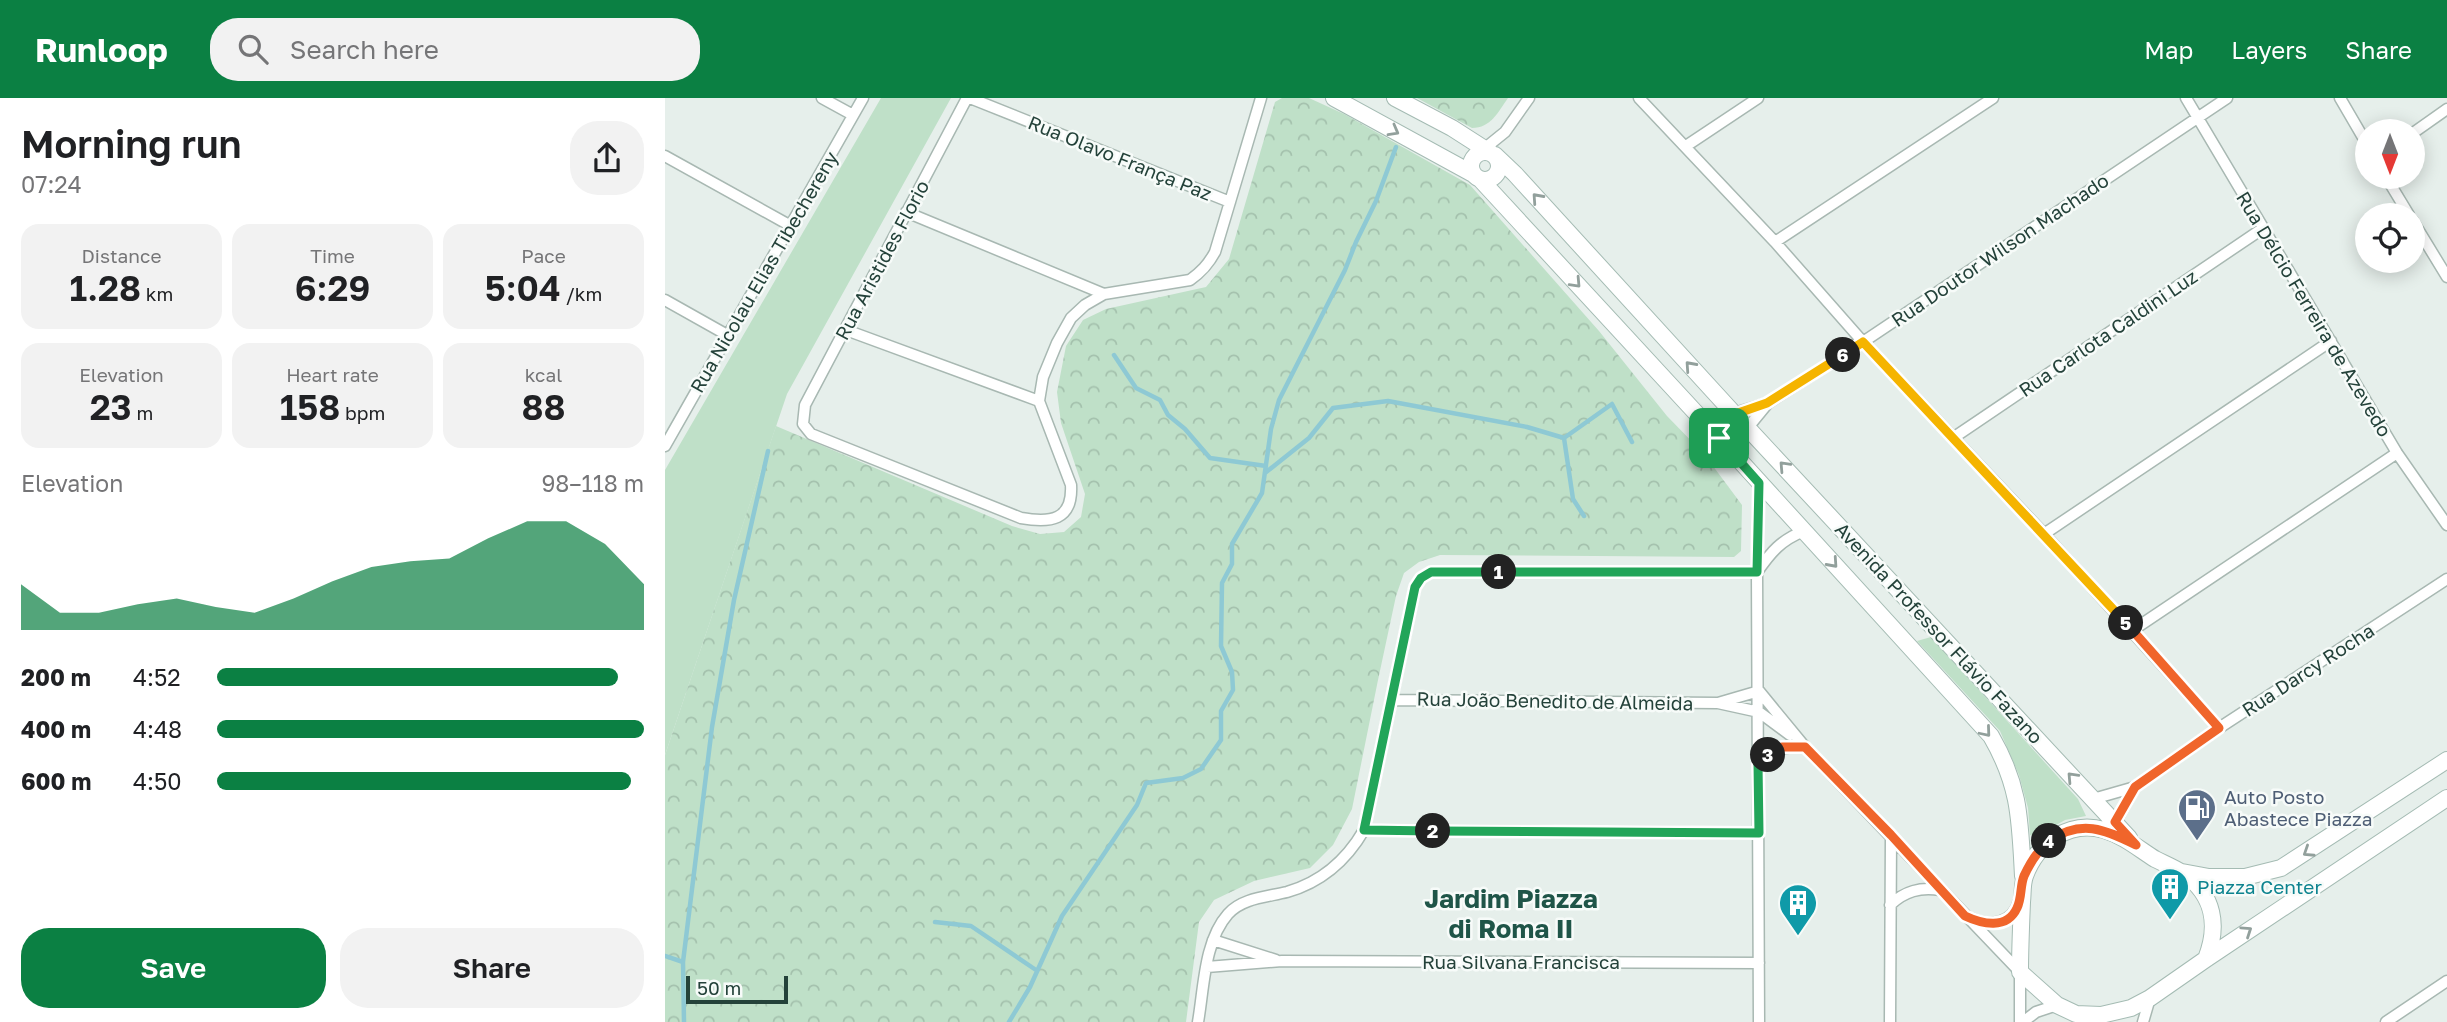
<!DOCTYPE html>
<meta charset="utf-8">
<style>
:root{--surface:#fff;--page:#f2f2f2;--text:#202124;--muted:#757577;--accent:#0b8043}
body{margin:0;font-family:"Golos Text","Noto Sans KR",sans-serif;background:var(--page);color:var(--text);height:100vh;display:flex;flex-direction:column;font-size:26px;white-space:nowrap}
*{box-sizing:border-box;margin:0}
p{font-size:23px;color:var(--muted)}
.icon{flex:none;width:38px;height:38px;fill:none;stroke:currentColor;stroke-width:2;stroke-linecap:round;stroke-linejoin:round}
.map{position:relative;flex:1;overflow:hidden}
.sheet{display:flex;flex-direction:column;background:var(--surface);width:665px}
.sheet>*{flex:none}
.needle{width:46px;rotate:180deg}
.buttons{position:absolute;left:1690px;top:21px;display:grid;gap:14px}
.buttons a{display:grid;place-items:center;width:70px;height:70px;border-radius:50%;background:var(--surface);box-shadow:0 4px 18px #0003;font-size:35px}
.scale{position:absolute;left:21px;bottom:18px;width:102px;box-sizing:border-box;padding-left:7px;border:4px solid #24423a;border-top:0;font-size:19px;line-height:24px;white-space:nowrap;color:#24423a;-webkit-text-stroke:5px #f7fbf9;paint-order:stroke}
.pin{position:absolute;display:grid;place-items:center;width:60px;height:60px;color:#fff;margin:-30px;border-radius:14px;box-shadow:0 4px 10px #0006}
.km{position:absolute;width:35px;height:35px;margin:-18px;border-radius:50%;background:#222;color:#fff;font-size:19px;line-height:35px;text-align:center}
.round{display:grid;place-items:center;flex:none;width:74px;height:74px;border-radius:28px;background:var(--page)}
.head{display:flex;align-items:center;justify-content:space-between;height:119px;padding:0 21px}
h1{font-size:38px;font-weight:600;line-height:52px}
.figures{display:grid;grid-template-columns:repeat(3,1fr);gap:10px;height:119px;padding:7px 21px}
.figures div{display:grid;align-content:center;border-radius:18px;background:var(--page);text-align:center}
.figures b{font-size:35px;font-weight:600}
.figures small{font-size:19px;font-weight:400}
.figures p{font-size:19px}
.chart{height:196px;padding:14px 21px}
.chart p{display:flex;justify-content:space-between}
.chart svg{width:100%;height:126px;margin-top:7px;fill:var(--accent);opacity:.7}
.primary-button{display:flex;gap:14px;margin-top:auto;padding:14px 21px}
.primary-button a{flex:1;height:80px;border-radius:28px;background:var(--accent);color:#fff;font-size:28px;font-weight:600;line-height:80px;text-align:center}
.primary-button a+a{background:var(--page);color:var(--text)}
ul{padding:0 21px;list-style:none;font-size:23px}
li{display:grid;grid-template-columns:112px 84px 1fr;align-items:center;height:52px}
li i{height:18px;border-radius:9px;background:var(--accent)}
header{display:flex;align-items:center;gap:42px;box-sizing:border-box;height:98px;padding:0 35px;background:var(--accent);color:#fff}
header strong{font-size:33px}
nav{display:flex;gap:38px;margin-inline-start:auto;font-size:24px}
.search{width:490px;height:63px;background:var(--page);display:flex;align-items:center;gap:18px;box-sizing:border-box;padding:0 24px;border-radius:28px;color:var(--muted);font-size:26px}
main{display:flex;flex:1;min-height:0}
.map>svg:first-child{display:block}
.green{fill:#bfe0c8}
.forest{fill:url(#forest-crowns)}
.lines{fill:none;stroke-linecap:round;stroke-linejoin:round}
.stream{stroke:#8ec9d4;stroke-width:4.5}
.street-casing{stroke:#a8b8b2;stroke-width:13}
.secondary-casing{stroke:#a4bbb3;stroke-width:18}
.street{stroke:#fff;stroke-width:10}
.secondary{stroke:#fff;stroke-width:16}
.oneway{stroke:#92a09c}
.split-1-casing{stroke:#fff;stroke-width:14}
.split-2-casing{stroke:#fff;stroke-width:14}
.split-3-casing{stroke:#fff;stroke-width:14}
.split-4-casing{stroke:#fff;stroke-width:14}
.split-5-casing{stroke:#fff;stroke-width:14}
.split-6-casing{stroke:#fff;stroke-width:14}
.split-7-casing{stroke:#fff;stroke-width:14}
.split-1{stroke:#22a559;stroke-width:9}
.split-2{stroke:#22a559;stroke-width:9}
.split-3{stroke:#22a559;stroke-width:9}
.split-4{stroke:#f0652b;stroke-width:9}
.split-5{stroke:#f0652b;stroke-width:9}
.split-6{stroke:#f5b400;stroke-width:9}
.split-7{stroke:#f5b400;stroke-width:9}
.labels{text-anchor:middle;stroke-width:5;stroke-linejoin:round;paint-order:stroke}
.street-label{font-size:19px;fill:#24423a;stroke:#f7fbf9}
.service-label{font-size:19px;fill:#4e5e75;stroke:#f7fbf9;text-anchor:start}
.culture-label{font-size:19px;fill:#0d838f;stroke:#f7fbf9;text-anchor:start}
.district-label{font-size:26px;font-weight:bold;fill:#1f5548;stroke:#f7fbf9}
</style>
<header>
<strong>Runloop</strong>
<div class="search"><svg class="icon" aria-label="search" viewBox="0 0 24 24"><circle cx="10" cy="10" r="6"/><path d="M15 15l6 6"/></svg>Search here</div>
<nav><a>Map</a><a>Layers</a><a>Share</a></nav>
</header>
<main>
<section class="sheet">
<div class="head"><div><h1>Morning run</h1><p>07:24</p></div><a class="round"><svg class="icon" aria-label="share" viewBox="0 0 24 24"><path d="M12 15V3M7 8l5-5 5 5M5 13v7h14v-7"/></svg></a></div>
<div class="figures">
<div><p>Distance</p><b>1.28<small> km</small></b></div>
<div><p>Time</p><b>6:29</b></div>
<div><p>Pace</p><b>5:04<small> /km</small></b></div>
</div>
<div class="figures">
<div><p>Elevation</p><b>23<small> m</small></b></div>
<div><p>Heart rate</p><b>158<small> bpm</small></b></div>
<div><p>kcal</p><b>88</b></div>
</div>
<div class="chart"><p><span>Elevation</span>98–118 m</p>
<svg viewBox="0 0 160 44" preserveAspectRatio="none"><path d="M0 44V28L10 38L20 38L30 35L40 33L50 36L60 38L70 33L80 27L90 22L100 20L110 19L120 12L130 6L140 6L150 14L160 28V44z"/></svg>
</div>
<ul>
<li><b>200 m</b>4:52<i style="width:94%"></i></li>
<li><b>400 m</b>4:48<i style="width:100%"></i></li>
<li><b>600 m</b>4:50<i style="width:97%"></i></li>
</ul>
<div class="primary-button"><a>Save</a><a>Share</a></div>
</section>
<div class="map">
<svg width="1782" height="924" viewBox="0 0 1782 924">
<defs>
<pattern id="forest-crowns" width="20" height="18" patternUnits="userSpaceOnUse" patternTransform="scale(1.75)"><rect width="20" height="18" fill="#bfe0c8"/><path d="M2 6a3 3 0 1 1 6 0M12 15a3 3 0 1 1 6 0" fill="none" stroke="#a4c1ad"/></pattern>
</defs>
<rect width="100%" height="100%" fill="#e6efeb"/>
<path class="green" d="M216,0H286L122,296L0,657V372Z
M1266,539L1413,701L1421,718L1400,722L1370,739L1365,737L1363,710L1354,677L1335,633L1252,543Z"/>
<path class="forest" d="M617,0H644L679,16L805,87L934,233L1002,318L1039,356L1077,407L1076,453L1069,459L775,457L754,464L739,475L731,498L713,582L687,711L668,747L645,770L589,783L549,802L534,824L521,924H0V657L111,328L347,428L375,436L399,434L416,419L420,396L396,325L392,294L401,248L418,222L441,211L541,189L564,161L610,4Z
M752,0H843C833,14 826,30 807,30Z"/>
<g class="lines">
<path class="stream" d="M449,257L471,290L495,302L503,317L520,331L545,360L601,368
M899,340L947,306L967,344
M600,375L644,340L668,310L723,303L862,329L899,340L908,401L919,418
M270,824L306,828L371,872
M0,858L18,864
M19,924L18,864L47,629L69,502L103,353
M344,924L365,889L397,818L472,707L481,685L518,680L536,671L556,642V613L568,592L567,574L556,548L557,485L567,466V446L597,395L606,331L614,302L680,172L691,144L711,103L731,49"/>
<defs>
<path id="street" d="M157,0L188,17
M302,0L140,307L138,326L146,336L356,420C385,425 408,423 406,387L374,303L378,279L392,245L406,220L420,207L439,196L525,182C536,174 543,167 550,154L596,0
M305,0L565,104
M974,0L1110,144L1198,244L1379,436L1554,630
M1521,0L1732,355L1782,427
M1675,0L1703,48
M1748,35L1782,11
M1021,48L1093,0
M814,55L840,34L864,0
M0,58L126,128
M1721,79L1744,117
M241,114L439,196
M1748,123L1782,179
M1110,144L1328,0
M0,202L64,238
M181,232L374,303
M1063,317L1103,305L1198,244L1562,0
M1080,333L1103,305
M1288,340L1597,131
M0,348L198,0
M1094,385L1092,474L1094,924
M1379,436L1666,243
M1092,474C1106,454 1116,442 1139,433
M1468,532L1732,355
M727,602L1053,605L1094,614L1125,637
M1053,605L1094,593L1140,649L1355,874V924
M1093,666C1110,649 1116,649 1140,649
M1428,701L1470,689L1554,630L1782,481
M1450,725L1470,689
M699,732L1094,735
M1225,807C1240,793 1255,789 1275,792
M1305,820C1325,829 1348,826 1354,803
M548,842L611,862
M542,869L617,863L1094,865
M533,924C539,890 539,843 563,816C577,800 602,799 622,794C657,784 681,763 699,732L750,489L756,480L766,474H1092
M1225,924L1226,737
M1358,924L1371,914L1392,907
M1478,924L1485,900
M1721,924L1782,883"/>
<path id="secondary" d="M669,0L808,76
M730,0L787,30L826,55
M806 68a14 14 0 1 1 28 0a14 14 0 1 1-28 0Z
M830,57L850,76L1072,319
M815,81L1054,340
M1051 331a14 14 0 1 1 28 0a14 14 0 1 1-28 0Z
M1077,324L1464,740
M1056,342L1326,638C1355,688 1355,722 1358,778
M1517,774L1544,779H1580L1616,770L1782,662
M1541,861C1554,828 1549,797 1519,776C1510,770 1500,766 1490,761C1474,751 1459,738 1439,732C1404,722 1372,745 1360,778C1357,786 1358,796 1357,804C1356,828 1355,851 1355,874L1392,907L1411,916L1436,917L1466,910L1485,900L1541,861L1782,700"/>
</defs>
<use href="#street" class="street-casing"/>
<use href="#secondary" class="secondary-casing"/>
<use href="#street" class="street"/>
<use href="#secondary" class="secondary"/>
</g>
<defs><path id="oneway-chevron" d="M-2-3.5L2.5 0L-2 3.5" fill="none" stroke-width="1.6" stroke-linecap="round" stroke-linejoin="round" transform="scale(1.75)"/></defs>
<g class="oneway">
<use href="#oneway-chevron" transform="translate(729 33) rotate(29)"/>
<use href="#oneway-chevron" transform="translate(872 100) rotate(-132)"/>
<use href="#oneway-chevron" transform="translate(911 185) rotate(47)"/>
<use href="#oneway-chevron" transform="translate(1025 268) rotate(-132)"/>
<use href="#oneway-chevron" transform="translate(1119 368) rotate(-133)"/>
<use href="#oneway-chevron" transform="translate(1168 465) rotate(48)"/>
<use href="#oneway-chevron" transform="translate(1321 634) rotate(50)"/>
<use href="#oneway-chevron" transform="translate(1407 679) rotate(-133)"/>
<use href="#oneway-chevron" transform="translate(1643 754) rotate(147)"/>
<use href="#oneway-chevron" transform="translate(1582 833) rotate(-34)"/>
</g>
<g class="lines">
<defs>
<path id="split-1" d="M834,474H1092L1094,385L1054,340"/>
<path id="split-2" d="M768,733L699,732L750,489L756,480L766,474H834"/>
<path id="split-3" d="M768,733L1094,735L1093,666L1103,657"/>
<path id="split-4" d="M1103,657L1117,649H1140L1226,737L1300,818C1317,826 1342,832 1352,810C1357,800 1355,788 1359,778C1365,765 1373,752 1384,743"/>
<path id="split-5" d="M1384,743C1416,721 1439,731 1471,747L1450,724L1470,689L1554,630L1461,525"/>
<path id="split-6" d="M1178,257L1198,244L1461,525"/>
<path id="split-7" d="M1054,340L1051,332L1056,321L1102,305L1178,257"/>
</defs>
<use href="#split-1" class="split-1-casing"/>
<use href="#split-2" class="split-2-casing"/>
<use href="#split-3" class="split-3-casing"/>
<use href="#split-4" class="split-4-casing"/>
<use href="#split-5" class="split-5-casing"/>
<use href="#split-6" class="split-6-casing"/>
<use href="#split-7" class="split-7-casing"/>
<use href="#split-1" class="split-1"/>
<use href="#split-2" class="split-2"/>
<use href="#split-3" class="split-3"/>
<use href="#split-4" class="split-4"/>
<use href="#split-5" class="split-5"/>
<use href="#split-6" class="split-6"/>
<use href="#split-7" class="split-7"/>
</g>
<defs>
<symbol id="fuel-pin" viewBox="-11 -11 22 30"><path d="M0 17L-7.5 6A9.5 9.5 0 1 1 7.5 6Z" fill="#5c6f8a" stroke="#f7fbf9"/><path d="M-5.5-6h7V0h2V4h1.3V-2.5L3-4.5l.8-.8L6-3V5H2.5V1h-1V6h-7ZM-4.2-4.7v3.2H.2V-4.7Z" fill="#fff"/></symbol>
<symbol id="building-pin" viewBox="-11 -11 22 30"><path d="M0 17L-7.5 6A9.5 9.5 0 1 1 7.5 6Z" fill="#0f9aa8" stroke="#f7fbf9"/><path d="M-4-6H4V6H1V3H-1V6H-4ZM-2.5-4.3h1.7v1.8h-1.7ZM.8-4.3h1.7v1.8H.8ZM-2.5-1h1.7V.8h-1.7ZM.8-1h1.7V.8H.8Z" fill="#fff"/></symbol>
</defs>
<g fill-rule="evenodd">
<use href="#fuel-pin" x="1510" y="688" width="44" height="60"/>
<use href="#building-pin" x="1483" y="767" width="44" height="60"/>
<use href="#building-pin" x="1111" y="783" width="44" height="60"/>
</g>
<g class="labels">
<g class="street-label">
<text transform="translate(455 60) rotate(22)" y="7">Rua Olavo França Paz</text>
<text transform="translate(1335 152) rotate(-34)" y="7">Rua Doutor Wilson Machado</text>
<text transform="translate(217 162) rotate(-62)" y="7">Rua Aristides Florio</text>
<text transform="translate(99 174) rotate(-60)" y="7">Rua Nicolau Elias Tibechereny</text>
<text transform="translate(1649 216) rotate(59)" y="7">Rua Délcio Ferreira de Azevedo</text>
<text transform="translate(1443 235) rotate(-34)" y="7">Rua Carlota Caldini Luz</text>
<text transform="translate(1274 535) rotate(47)" y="7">Avenida Professor Flávio Fazano</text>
<text transform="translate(1643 572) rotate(-33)" y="7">Rua Darcy Rocha</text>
<text transform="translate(890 603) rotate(1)" y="7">Rua João Benedito de Almeida</text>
<text x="856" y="871">Rua Silvana Francisca</text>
</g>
<g class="service-label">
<text x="1559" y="706">Auto Posto<tspan x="1559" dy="22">Abastece Piazza</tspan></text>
</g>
<g class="culture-label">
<text x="1532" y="796">Piazza Center</text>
<text x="1160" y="812">ㅤ</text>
</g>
<g class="district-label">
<text x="846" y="810">Jardim Piazza<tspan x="846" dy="30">di Roma II</tspan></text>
</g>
</g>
</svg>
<div class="buttons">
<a><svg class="needle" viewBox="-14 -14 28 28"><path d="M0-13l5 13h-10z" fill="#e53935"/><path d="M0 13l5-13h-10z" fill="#757577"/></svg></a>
<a><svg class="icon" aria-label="locate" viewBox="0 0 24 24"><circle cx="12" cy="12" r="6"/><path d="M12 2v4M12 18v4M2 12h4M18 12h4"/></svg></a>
</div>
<div class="scale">50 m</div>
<div class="pin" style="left:1054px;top:340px;background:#1e9e55"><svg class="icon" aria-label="arrive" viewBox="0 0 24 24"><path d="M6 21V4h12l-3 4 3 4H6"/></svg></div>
<b class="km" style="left:834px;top:474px">1</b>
<b class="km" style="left:768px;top:733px">2</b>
<b class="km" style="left:1103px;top:657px">3</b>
<b class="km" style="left:1384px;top:743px">4</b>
<b class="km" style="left:1461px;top:525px">5</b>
<b class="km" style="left:1178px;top:257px">6</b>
</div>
</main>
